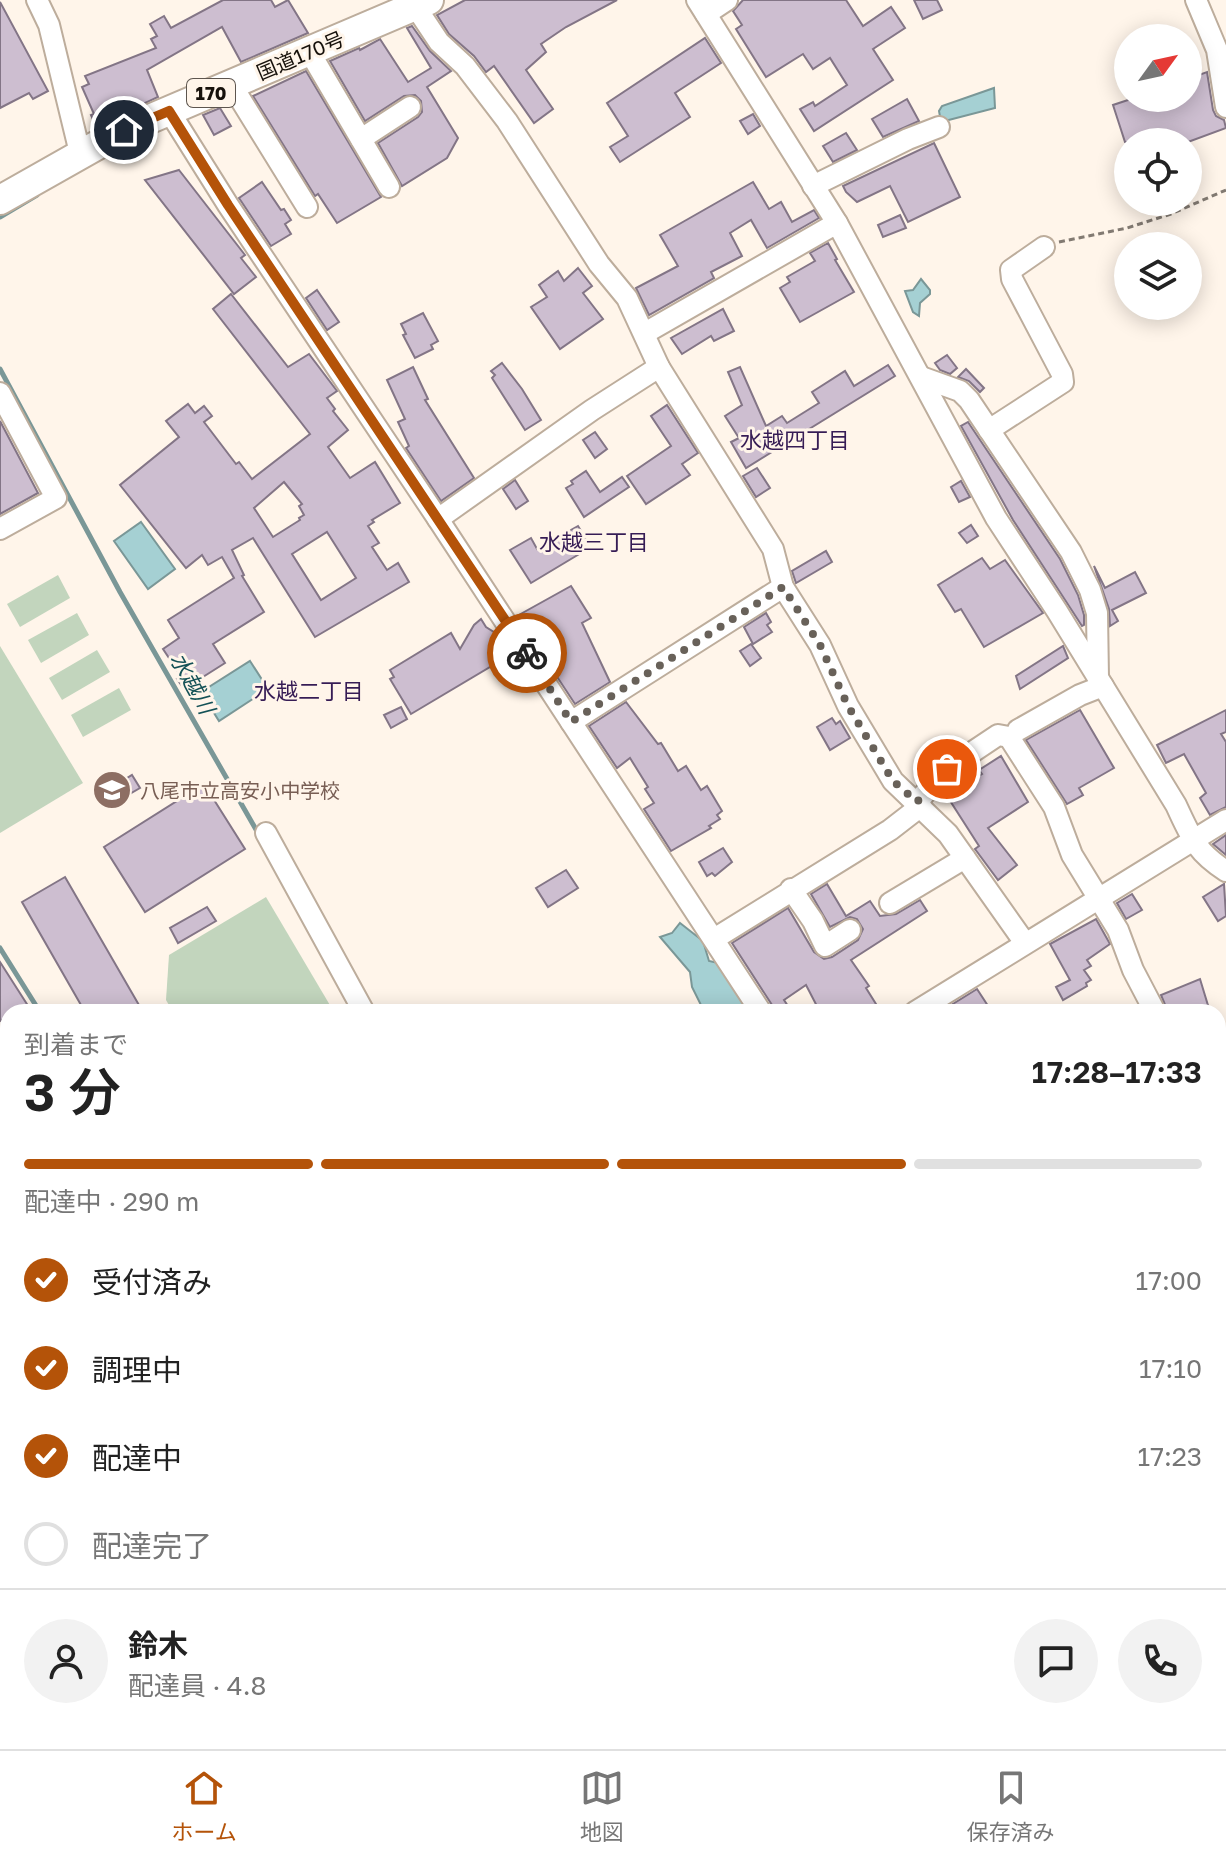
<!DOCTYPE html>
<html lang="ja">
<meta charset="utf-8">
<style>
:root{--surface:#fff;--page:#f2f2f2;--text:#222;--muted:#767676;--line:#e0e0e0;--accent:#b45309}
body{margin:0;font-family:"Golos Text","Noto Sans JP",sans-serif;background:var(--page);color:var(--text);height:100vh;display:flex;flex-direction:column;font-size:30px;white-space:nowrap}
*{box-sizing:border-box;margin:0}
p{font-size:26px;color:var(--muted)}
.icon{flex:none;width:44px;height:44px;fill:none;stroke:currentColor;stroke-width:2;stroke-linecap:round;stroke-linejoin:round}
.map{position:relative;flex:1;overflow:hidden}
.drawer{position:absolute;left:0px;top:1004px;width:1226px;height:746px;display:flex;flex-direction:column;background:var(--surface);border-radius:24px 24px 0 0;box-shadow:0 4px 20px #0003}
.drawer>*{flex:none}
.needle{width:52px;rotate:57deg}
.tools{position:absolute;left:1114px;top:24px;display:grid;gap:16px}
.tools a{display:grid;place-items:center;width:88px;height:88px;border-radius:50%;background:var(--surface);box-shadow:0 4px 20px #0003;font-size:40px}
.pin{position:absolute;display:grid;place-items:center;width:68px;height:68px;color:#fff;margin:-34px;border:4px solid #fff;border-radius:50%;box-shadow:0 2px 8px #0007}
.courier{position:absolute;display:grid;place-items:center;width:80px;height:80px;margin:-40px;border:6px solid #b45309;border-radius:50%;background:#fff;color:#222;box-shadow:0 2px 10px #0007}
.headline em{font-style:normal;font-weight:600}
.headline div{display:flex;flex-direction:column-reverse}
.headline{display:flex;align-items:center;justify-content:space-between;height:136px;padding:0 24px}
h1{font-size:52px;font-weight:600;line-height:60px}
.bar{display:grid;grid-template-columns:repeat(4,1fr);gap:12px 8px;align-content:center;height:96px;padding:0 24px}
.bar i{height:10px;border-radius:6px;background:var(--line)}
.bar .active{background:var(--accent)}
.bar p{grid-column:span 4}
.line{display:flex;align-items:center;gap:20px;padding:0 24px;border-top:2px solid var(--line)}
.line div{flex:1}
.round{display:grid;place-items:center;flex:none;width:84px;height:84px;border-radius:42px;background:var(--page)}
ol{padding:0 24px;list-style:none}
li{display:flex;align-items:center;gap:24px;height:88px}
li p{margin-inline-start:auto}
li .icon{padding:8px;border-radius:50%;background:var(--accent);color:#fff;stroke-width:4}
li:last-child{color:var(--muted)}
li i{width:44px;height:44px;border:4px solid var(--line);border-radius:50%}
.tab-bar{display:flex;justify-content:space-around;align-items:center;height:112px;border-top:2px solid var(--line);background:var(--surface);font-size:22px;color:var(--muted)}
.tab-bar a{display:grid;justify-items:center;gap:4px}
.tab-bar .active{color:var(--accent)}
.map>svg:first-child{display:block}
.green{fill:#c2d5bd}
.water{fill:#a5d0d3;stroke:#7a9797;stroke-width:2}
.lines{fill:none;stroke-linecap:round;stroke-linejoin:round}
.stream{stroke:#7a9797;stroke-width:5}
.building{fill:#cdbed0;stroke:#837586;stroke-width:2;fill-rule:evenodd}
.minor-casing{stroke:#bdad9c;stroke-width:24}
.highway-casing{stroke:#bdad9c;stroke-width:32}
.path{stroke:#827a72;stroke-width:3;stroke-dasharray:6 4;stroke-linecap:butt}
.minor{stroke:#fff;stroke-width:20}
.highway{stroke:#fff;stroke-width:28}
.done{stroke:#686159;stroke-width:8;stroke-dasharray:0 14.4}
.route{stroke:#b45309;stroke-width:10}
.labels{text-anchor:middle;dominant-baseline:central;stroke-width:6;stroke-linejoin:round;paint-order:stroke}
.shield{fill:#fff5ea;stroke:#5d554e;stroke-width:2}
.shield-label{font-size:18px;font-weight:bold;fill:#17110b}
.street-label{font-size:20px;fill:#17110b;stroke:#fff5ea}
.education-label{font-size:20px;fill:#785e54;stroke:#fff5ea;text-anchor:start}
.neighbourhood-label{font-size:22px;fill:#361c55;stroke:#fff5ea}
.water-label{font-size:22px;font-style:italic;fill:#145156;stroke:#fff5ea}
</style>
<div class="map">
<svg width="1226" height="1749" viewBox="0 0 1226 1749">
<rect width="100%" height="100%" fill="#fff5ea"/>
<g class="green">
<polygon points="58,575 70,598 20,627 7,604"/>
<polygon points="77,613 89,635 41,663 28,640"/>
<polygon points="0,646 83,783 0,833"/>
<polygon points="97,650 110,672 62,700 49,678"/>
<polygon points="119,688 131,710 83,737 71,715"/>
<polygon points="266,897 334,1012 173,1012 166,1000 169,955"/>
</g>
<g class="water">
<polygon points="994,88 995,108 941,122 939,111 942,106"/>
<polygon points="921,279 930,290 930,294 920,303 919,316 913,312 905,291 913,290"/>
<polygon points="141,522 175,569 148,589 114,541"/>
<polygon points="250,661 268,689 219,721 201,692"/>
<polygon points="680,923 703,941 709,961 718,963 752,1012 699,1012 701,1005 692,987 690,972 660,937 672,933"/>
<polygon points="1226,1450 1226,1514 1218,1499 1218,1457"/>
</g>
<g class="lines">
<g class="stream">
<polyline points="0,217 37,195"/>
<polyline points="0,369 120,592 258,833"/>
<polyline points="0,948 40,1012"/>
<polyline points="0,1305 8,1318"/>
<polyline points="793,1742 794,1749"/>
</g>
</g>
<g class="building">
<polygon points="223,0 271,0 275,7 288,0 308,33 241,62 222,27 147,70 158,97 96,126 91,115 94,114 82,87 89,84 85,76 156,48 151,39 157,36 150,24 164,16 171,28"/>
<polygon points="465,0 617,0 566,27 541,44 546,52 526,70 553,109 534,123 494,66 486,72 474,56 449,34 437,15"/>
<polygon points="743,0 846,0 863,26 891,7 905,28 873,49 893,80 814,131 800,109 813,102 815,106 847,85 830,58 813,69 803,54 766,77 736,29 742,25 733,11"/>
<polygon points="914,0 937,0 942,10 923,19"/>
<polygon points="0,2 48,91 33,99 29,93 0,108"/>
<polygon points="412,26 430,51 451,71 427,87 458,138 447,158 402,186 378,143 418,117 422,112 421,101 415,95 404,96 365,121 330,61 359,48 360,50 380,39 408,82 431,68 407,28"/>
<polygon points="705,38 721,63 675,93 690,117 620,162 610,147 628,136 607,103"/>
<polygon points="306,71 381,197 337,223 318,194 315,196 253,96"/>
<polygon points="1207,72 1213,110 1216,116 1224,120 1226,128 1188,142 1125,142 1113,105 1134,98 1188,98 1188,79"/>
<polygon points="907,99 919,121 883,137 872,119"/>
<polygon points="220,108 231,126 214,135 203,115"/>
<polygon points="753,114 760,126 748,134 740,121"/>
<polygon points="846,133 857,150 833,162 823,146"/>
<polygon points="934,143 960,197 908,222 890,186 857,202 846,192 843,186"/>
<polygon points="179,170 245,255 241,258 256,277 234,294 145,180"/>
<polygon points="262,182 281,210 284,209 291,220 285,224 291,234 271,246 239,198"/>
<polygon points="753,182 769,209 781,202 792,222 814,210 819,218 767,248 751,220 730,233 742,256 711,272 714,278 649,315 636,288 678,266 660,235"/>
<polygon points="900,215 906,228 883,237 878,225"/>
<polygon points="828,243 837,259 835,260 854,292 800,322 780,288 790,282 787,277 815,261 810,253"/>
<polygon points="578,268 592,286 583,293 603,319 560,349 531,307 547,297 539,285 558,271 564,281"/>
<polygon points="317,290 339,322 327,330 306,298"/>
<path d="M231 294 288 367 309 354 337 391 327 398 335 409 333 411 348 430 328 447 350 478 375 462 400 503 372 520 374 522 368 526 379 543 372 547 387 570 398 563 409 582 315 637 253 538 232 550 244 575 242 576 264 612 213 644 225 663 184 689 177 679 181 676 163 649 179 638 168 620 234 578 222 557 208 565 202 555 186 568 120 485 179 437 166 421 188 404 195 413 204 406 212 416 204 422 236 464 239 462 252 479 310 434 213 309ZM284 482 302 504 299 506 304 515 299 518 300 520 273 537 254 508ZM327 532 356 578 321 600 292 554Z"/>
<polygon points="723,309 734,331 714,341 711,336 682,354 671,338"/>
<polygon points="423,313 438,341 431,345 433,349 415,358 403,335 406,334 401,324"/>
<polygon points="947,355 957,368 950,374 940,370 935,363"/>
<polygon points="502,363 522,389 541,420 525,430 492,378 495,375 491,371"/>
<polygon points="888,365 895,376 746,468 731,442 739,438 725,416 742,405 728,372 740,367 766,426 782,416 787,423 819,403 812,392 845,371 854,386"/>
<polygon points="413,367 428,399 425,400 474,478 441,501 406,448 409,446 398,422 405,419 387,380"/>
<polygon points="966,369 984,388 980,392 969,381 958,377"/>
<polygon points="667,405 698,453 682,464 690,475 646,504 627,476 671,446 651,416"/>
<polygon points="0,421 38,493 0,514"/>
<polygon points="968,422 1060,559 1078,595 1084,615 1084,625 1082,626 1013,520 961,426"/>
<polygon points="595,432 607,449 595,458 583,440"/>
<polygon points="757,468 770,488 756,497 743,476"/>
<polygon points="586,471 600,492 622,477 629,487 584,517 566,488 573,484 571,481"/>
<polygon points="515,480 528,501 516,509 503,489"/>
<polygon points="961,481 970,497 959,502 951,487"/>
<polygon points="971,525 978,536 967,543 959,533"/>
<polygon points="578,526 591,547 531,583 510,550 531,538 537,549"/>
<polygon points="826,551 832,562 796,583 792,571"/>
<polygon points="982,558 990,569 1005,560 1043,613 984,647 961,609 955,612 938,585"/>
<polygon points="1094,566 1105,588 1135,572 1146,593 1112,610 1118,621 1110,626 1109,609"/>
<polygon points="571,586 591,618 582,623 610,682 575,704 548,663 561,654 549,633 534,642 517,616"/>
<polygon points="766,613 771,622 767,625 772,632 753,644 744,627"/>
<polygon points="481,619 486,627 497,634 510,655 411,714 390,679 394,677 390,670 451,633 460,649 474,625"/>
<polygon points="751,644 761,658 750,666 740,651"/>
<polygon points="1063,646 1068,658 1020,689 1016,676"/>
<polygon points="626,702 658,744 661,743 678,771 686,766 701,790 707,786 722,811 717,815 720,819 709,826 711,828 671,851 644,809 654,803 645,789 648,787 630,758 617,768 589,726"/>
<polygon points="401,707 407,719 391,728 384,715"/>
<polygon points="1080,710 1114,768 1079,788 1083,795 1067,804 1026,740"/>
<polygon points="1226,710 1226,732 1221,734 1226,742 1226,807 1210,815 1200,798 1206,793 1184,754 1166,763 1157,745"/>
<polygon points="832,718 836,724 840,721 850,738 830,750 817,727"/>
<polygon points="1001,756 1028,802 988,828 1017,865 998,880 975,849 979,846 947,796 982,774 979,770"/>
<polygon points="132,775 140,788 126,796 119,783"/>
<polygon points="204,784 245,849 145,912 104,847"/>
<polygon points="1226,835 1226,855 1213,844"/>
<polygon points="723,848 732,862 715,876 712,873 707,876 699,862"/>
<polygon points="566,870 578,888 548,907 536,888"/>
<polygon points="65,877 143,1012 85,1012 22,902"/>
<polygon points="827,884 846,916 870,901 880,916 896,914 920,900 927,911 851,960 869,986 866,988 881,1012 820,1012 806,985 784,1000 792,1012 774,1012 772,1005 732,943 788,908 814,952 824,959 832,957 858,940 863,929 857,919 850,917 830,927 811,894"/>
<polygon points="1224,884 1226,916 1218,921 1203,897"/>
<polygon points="1132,894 1142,910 1126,919 1117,903"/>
<polygon points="207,907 216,921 178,943 170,928"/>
<polygon points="1096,919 1110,944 1087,960 1091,966 1084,970 1091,980 1086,983 1087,986 1063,1000 1056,987 1070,980 1050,944"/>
<polygon points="0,962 32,1012 8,1012 8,1016 0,1021"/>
<polygon points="1200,979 1210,1012 1168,1012 1161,995"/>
<polygon points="977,989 992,1012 940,1012"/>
</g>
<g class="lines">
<g class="minor-casing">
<g id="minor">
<polyline points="37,0 49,25 80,153"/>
<polyline points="411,0 439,42 465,66 507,121 599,264 627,298 659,367 773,549 783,587 820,645 848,706 893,781 948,834 1025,943"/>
<path d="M697 0 837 223 996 518 1057 611 1176 805C1191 837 1196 852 1226 871"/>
<polyline points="1196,0 1217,50 1226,107"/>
<polyline points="706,14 727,0"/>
<polyline points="309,51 389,187"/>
<polyline points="231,84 307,207"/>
<polyline points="169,111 228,205 438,519 761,1012"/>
<polyline points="361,139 410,107"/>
<polyline points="813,186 908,139 939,127"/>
<polyline points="645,333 837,223"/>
<polyline points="921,377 960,391 969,400 1071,552 1090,590 1097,613 1098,678"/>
<polyline points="0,393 56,498 0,529"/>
<polyline points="989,430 1063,382 1062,374 1012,279 1011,270 1044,247"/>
<polyline points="438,519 592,410 659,367"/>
<polyline points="571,722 783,587"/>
<polyline points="1018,730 1080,695 1103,686"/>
<polyline points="917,802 947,769 998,735 1009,737 1054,807 1072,855 1118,930 1133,970 1155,1012"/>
<polyline points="266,833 364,1012"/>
<polyline points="791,889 813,921 825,946 850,930"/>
<polyline points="890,903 965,858"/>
<polyline points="714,939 890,830 921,806"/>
<polyline points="915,1012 1226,820"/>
<polyline points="0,1050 8,1064"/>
<polyline points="1218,1183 1226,1200"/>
<polyline points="1218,1255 1226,1250"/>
<polyline points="1218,1303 1226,1327"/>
<polyline points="1218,1393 1226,1385"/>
<polyline points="0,1514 8,1509"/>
<polyline points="1218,1539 1226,1540"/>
<polyline points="1218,1571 1226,1586"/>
<polyline points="1218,1631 1218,1637"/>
<polyline points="327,1742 328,1749"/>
<polyline points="506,1742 508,1749"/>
<polyline points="637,1742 638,1749"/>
<polyline points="680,1742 682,1749"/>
<polyline points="1039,1742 1043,1749"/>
<polyline points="892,1749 904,1742"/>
<polyline points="1164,1749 1164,1742"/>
</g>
</g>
<g class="highway-casing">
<polyline id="highway" points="0,200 124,130 429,0"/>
</g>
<polyline class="path" points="1059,242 1127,228 1171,214 1226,190"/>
<use href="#minor" class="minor"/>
<use href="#highway" class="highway"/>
</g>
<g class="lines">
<polyline class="done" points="527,653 571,722 783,587 820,645 848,706 893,781 917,802 947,769"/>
<polyline class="route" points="124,130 169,111 228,205 527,653"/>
</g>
<defs>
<g id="school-disc" transform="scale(2)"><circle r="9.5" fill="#8d6e63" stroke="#fff5ea"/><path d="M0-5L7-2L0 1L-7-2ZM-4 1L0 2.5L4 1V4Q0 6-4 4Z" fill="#fff"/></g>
</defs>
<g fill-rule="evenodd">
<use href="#school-disc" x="112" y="790"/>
</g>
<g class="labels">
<rect class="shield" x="187" y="79" width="48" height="28" rx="6"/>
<g class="shield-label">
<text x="211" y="93">170</text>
</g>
<g class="street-label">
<text transform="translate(300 55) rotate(-23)">国道170号</text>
</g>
<g class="education-label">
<text x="140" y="790">八尾市立高安小中学校</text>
</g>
<g class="neighbourhood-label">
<text x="795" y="439">水越四丁目</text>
<text x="594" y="541">水越三丁目</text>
<text x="309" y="690">水越二丁目</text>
</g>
<g class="water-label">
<text transform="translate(193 683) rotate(61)">水越川</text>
</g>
</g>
</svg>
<div class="tools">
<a><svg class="needle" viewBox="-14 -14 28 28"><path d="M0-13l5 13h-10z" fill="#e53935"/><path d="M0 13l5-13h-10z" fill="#767676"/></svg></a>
<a><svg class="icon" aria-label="locate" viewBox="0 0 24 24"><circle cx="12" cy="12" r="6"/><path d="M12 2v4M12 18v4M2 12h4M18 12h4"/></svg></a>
<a><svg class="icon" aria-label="layers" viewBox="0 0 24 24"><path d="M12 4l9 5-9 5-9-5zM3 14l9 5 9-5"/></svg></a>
</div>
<div class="pin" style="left:947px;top:769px;background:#ea580c"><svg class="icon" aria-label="bag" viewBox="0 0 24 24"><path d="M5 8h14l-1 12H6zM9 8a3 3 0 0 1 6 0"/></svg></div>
<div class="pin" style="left:124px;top:130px;background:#1f2937"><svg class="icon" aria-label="home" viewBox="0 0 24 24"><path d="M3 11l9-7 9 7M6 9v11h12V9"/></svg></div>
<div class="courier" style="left:527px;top:653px"><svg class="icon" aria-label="bike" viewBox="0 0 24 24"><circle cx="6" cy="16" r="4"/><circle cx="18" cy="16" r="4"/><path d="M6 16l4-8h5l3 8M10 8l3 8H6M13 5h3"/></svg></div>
<section class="drawer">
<div class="headline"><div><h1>3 分</h1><p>到着まで</p></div><em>17:28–17:33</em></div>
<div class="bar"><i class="active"></i><i class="active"></i><i class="active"></i><i></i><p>配達中 · 290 m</p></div>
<ol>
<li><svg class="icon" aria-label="check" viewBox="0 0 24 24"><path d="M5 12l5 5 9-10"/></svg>受付済み<p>17:00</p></li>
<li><svg class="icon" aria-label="check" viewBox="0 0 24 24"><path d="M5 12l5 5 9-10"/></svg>調理中<p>17:10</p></li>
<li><svg class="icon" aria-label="check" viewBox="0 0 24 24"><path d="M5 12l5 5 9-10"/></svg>配達中<p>17:23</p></li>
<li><i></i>配達完了</li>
</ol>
<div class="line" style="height:144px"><a class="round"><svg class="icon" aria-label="person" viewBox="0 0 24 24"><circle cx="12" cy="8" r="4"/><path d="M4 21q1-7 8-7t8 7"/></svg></a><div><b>鈴木</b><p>配達員 · 4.8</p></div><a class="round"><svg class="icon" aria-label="chat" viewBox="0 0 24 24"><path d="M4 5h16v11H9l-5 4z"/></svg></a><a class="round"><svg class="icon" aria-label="phone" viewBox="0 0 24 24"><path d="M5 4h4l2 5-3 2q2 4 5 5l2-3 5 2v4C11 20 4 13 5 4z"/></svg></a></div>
</section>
</div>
<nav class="tab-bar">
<a class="active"><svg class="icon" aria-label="home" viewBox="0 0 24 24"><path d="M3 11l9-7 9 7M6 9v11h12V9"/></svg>ホーム</a>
<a><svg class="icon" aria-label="map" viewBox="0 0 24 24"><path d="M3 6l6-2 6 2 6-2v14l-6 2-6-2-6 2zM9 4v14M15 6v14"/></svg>地図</a>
<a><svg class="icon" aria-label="saved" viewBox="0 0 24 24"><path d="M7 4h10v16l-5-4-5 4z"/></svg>保存済み</a>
</nav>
